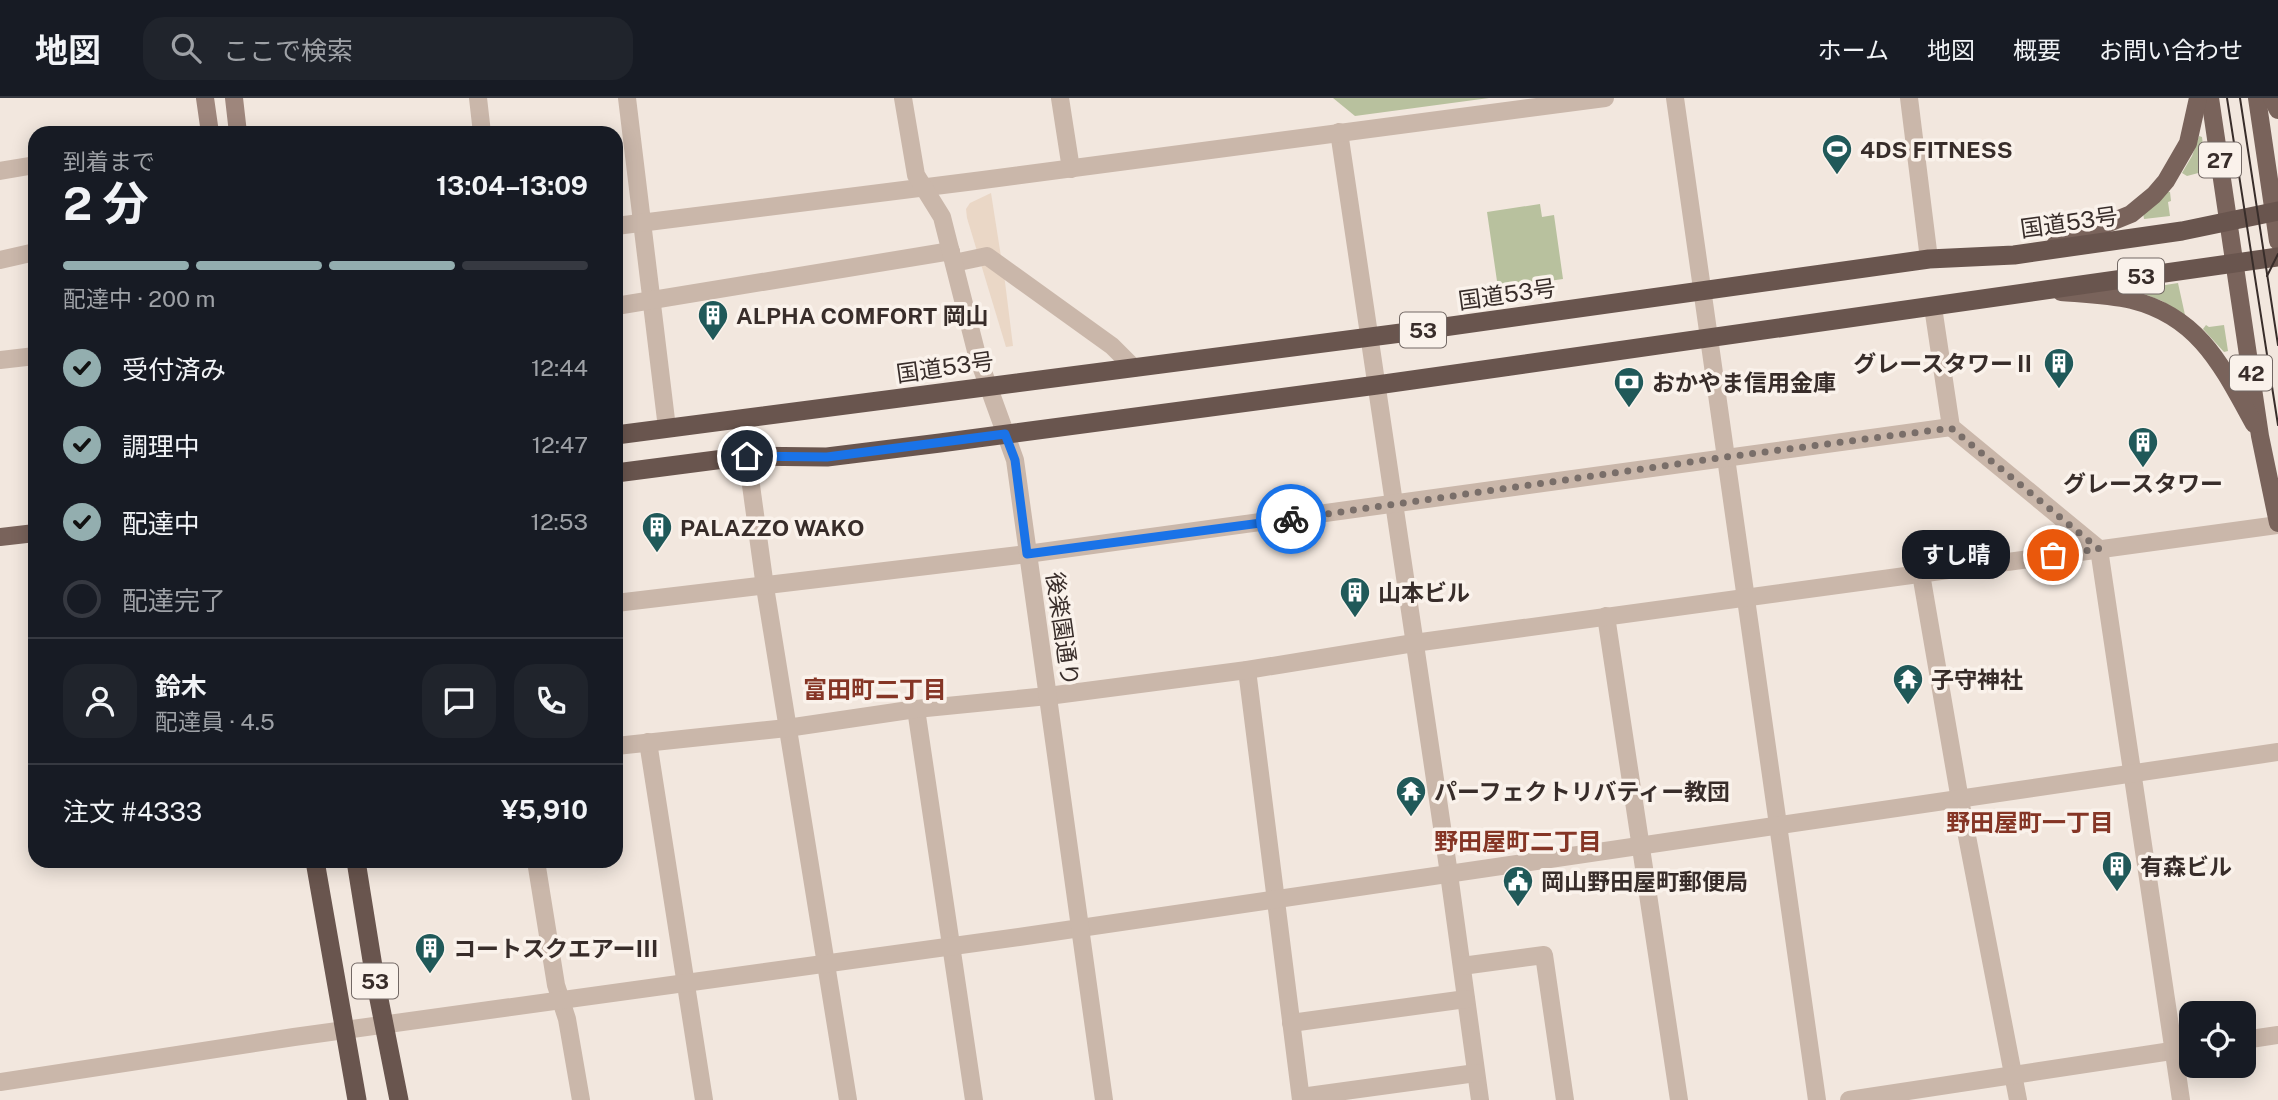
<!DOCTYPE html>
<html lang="ja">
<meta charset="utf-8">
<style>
:root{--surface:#171b24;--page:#20242c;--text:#f1f3f6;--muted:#9ea1a6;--line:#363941;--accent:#93aeaf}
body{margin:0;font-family:"Public Sans","Noto Sans JP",sans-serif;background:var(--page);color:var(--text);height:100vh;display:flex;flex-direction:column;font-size:26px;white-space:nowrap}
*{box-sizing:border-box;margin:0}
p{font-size:23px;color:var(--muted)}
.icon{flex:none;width:38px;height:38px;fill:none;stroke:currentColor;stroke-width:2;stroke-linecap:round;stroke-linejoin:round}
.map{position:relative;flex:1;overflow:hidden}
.panel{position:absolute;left:28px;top:28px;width:595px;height:742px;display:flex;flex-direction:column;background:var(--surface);border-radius:21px;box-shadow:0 4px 18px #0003}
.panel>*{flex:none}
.buttons{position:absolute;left:2179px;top:903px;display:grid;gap:14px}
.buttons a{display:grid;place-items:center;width:77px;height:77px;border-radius:14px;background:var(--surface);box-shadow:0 4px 18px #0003;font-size:35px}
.pin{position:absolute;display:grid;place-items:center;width:60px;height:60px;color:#fff;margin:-30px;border:4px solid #fff;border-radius:50%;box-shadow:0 2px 7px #0007}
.courier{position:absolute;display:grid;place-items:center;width:70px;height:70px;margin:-35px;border:5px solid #1a73e8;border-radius:50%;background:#fff;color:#222;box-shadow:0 2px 9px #0007}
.bubble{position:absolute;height:49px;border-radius:21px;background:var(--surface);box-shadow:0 4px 18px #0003;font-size:23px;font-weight:700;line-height:49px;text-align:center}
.headline em{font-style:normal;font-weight:700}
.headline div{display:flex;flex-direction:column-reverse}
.headline{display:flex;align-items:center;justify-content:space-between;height:119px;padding:0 35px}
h1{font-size:46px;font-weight:700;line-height:52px}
.bar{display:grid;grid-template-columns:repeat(4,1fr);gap:10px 7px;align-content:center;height:84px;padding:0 35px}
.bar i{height:9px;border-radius:5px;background:var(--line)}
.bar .current{background:var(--accent)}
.bar p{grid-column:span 4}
.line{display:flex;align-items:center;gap:18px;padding:0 35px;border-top:2px solid var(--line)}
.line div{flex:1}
.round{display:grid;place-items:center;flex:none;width:74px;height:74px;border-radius:21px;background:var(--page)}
ol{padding:0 35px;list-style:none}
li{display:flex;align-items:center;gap:21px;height:77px}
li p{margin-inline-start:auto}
li .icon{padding:7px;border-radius:50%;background:var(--accent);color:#111;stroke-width:4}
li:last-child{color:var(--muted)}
li i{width:38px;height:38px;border:4px solid var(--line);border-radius:50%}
header{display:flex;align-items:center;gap:42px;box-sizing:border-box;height:98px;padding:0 35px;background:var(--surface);border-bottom:2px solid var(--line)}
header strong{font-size:33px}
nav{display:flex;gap:38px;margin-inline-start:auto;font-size:24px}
.search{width:490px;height:63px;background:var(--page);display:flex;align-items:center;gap:18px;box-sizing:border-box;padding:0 24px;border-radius:21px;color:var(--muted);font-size:26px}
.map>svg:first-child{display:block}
.green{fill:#b8c19e}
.plaza{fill:#ead7c6}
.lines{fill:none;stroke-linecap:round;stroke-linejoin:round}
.minor{stroke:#cab7aa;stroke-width:18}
.tertiary{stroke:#cab7aa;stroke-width:18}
.secondary{stroke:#9e867c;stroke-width:18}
.primary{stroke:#79635b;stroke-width:18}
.trunk{stroke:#69554e;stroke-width:19}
.tram{stroke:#382d2a;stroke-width:2}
.done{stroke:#796e69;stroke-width:7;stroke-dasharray:0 12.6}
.route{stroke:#1a73e8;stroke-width:9}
.labels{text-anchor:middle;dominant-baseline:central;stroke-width:7;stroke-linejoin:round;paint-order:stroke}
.shield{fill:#faf2eb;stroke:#726864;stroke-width:2}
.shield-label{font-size:21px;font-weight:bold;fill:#382d2a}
.poi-label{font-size:23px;font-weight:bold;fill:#382d2a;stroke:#faf2eb;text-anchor:start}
.street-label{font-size:23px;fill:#382d2a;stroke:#faf2eb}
.neighbourhood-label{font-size:24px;font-weight:bold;fill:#853525;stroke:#faf2eb}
</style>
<header>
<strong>地図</strong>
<div class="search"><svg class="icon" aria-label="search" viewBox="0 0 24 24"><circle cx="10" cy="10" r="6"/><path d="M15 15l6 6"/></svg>ここで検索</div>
<nav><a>ホーム</a><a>地図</a><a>概要</a><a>お問い合わせ</a></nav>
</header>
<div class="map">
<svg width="2278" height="1002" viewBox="0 0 2278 1002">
<rect width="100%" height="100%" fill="#f2e7de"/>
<g class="green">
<polygon points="1333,0 1489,0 1355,18"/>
<polygon points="2199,38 2202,39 2206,73 2187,78 2182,75 2192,58"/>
<polygon points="2167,94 2170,94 2171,103 2168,104 2170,118 2144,121 2143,115"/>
<polygon points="1540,106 1542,119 1554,117 1563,181 1498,190 1487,114"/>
<polygon points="2178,185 2185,217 2162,203 2134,192"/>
<polygon points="2206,227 2209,229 2224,227 2228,253 2224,254 2203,231"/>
</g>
<polygon class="plaza" points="991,95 1005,184 1013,248 1006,249 967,120 966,111 970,105"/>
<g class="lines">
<g class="minor">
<polyline points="478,0 482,35"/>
<polyline points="627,0 667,330"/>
<polyline points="1060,0 1071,71"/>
<polyline points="1675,0 1817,1002"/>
<polyline points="1909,0 1929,161"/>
<polyline points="1339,34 1449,776 1480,1002"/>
<polyline points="0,73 35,67"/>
<polyline points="616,128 983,82 1605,0"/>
<polyline points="0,162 35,154"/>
<polyline points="954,165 987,158 1112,248 1134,270"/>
<polyline points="616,208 951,153"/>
<polyline points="1933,209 1951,329 2099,451 2181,1002"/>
<polyline points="0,262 35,258"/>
<polyline points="747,358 765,489 848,1002"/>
<polyline points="1921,476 1960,702 2018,1002"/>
<polyline points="616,505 1027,456 1951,329"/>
<polyline points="1606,518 1679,1002"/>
<polyline points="1247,572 1301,1002"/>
<polyline points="916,611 974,1002"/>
<polyline points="648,644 704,1002"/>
<polyline points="616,648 787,630 916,611 1048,598 1247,572 1414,545 2278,427"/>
<polyline points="536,763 556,887 567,921 581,1002"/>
<polyline points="1462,868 1544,857 1565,1002"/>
<polyline points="1291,925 1466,901"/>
<polyline points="2244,942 2278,937"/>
<polyline points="0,984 294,939 1019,839 2278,654"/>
<polyline points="1301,999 1476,975"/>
<polyline points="1849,1002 2191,950"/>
</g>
<polyline class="tertiary" points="903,0 916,77 942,119 977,257 1015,362 1104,1002"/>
<g class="secondary">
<polyline points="205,0 210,35"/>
<polyline points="234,0 238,35"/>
</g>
<g class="primary">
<polyline points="2210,0 2260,338 2278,425"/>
<polyline points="2257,0 2278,143"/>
<polyline points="2272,0 2278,12"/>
<polyline points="2055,147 2131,116 2154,97 2166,83 2188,45 2198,0"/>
<path d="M2061 194C2085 196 2109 197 2132 202 2200 219 2223 270 2254 326"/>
<polyline points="0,439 35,435"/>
</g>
<g class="trunk">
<polyline points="616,337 1401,235 1929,161 2014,157 2182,133 2278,113"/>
<polyline points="616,375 747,358 827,359 940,345 1377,287 2278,159"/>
<polyline points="315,763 357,1002"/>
<polyline points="356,763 375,881 399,1002"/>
</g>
<g class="tram">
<polyline points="2227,0 2278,327"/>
<polyline points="2240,0 2278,247"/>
<polyline points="2267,178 2278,156"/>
</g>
</g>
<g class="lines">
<polyline class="done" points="1291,421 1726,359 1951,330 2099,451 2053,457"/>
<polyline class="route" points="747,358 827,359 1005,336 1015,362 1027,456 1291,421"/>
</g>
<defs>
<g id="stadium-pin" transform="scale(1.575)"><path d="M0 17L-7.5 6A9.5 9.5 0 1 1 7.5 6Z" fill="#205959" stroke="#faf2eb"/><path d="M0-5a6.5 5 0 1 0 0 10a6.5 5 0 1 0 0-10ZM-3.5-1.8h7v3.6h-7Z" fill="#fff"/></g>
<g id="building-pin" transform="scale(1.575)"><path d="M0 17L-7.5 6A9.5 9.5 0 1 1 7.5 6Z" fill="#205959" stroke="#faf2eb"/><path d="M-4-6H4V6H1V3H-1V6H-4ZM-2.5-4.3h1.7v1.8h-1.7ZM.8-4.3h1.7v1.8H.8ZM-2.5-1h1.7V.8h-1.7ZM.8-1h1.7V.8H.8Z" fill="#fff"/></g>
<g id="bank-pin" transform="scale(1.575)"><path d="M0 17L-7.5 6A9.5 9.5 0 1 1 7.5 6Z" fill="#205959" stroke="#faf2eb"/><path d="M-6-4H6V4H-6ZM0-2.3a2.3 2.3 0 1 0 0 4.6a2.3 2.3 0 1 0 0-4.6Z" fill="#fff"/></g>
<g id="temple-pin" transform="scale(1.575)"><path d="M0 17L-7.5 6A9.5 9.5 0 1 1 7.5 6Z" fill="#205959" stroke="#faf2eb"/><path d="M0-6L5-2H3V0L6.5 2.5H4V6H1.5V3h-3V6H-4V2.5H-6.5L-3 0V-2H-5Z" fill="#fff"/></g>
<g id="civic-pin" transform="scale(1.575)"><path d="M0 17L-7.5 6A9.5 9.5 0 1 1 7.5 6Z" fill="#205959" stroke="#faf2eb"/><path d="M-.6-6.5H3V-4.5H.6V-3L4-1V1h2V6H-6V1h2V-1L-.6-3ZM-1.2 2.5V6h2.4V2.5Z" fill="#fff"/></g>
</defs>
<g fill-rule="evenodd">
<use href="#stadium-pin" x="1837" y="51"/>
<use href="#building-pin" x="713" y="217"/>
<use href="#building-pin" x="2059" y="265"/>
<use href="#bank-pin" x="1629" y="284"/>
<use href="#building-pin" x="2143" y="344"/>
<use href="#building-pin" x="657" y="429"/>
<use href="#building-pin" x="1355" y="494"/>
<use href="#temple-pin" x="1908" y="581"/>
<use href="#temple-pin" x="1411" y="693"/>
<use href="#building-pin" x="2117" y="768"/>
<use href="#civic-pin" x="1518" y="783"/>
<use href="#building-pin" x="430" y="850"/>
</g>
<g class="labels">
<g class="shield">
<rect x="2199" y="44.5" width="42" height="35" rx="5"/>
<rect x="2118" y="160.5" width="46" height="35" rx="5"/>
<rect x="1400" y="214.5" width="46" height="35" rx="5"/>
<rect x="2230" y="257.5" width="42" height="35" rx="5"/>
<rect x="352" y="865.5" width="46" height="35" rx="5"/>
</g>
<g class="shield-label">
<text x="2220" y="62">27</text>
<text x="2141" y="178">53</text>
<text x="1423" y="232">53</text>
<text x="2251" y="275">42</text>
<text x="375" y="883">53</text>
</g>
<g class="poi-label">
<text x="1860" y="51">4DS FITNESS</text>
<text x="736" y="217">ALPHA COMFORT 岡山</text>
<text x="2036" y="265" text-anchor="end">グレースタワーⅡ</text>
<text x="1652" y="284">おかやま信用金庫</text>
<text x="2143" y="385" text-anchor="middle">グレースタワー</text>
<text x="680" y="429">PALAZZO WAKO</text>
<text x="1378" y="494">山本ビル</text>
<text x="1931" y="581">子守神社</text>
<text x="1434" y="693">パーフェクトリバティー教団</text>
<text x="2140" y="768">有森ビル</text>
<text x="1541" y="783">岡山野田屋町郵便局</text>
<text x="453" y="850">コートスクエアーⅢ</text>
</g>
<g class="street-label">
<text transform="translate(2069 124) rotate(-8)">国道53号</text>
<text transform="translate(1507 196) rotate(-8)">国道53号</text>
<text transform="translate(945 269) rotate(-8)">国道53号</text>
<text transform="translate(1063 531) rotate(82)">後楽園通り</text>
</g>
<g class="neighbourhood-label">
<text x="875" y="591">富田町二丁目</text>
<text x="2030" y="724">野田屋町一丁目</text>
<text x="1518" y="743">野田屋町二丁目</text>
</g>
</g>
</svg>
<div class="buttons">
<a><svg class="icon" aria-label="locate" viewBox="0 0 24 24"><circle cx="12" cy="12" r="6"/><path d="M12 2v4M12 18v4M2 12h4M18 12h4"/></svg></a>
</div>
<div class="pin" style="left:2053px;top:457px;background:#ea580c"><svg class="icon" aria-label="bag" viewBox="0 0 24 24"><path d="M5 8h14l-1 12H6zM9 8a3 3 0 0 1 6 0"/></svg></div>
<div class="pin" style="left:747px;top:358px;background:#1f2937"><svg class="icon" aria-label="home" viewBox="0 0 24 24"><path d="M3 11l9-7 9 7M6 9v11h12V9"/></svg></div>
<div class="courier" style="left:1291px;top:421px"><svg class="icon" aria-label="bike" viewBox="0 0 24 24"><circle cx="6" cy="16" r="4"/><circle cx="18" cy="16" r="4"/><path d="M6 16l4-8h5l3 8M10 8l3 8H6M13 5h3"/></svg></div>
<div class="bubble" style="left:1902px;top:432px;width:108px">すし晴</div>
<section class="panel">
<div class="headline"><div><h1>2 分</h1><p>到着まで</p></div><em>13:04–13:09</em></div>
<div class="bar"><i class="current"></i><i class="current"></i><i class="current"></i><i></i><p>配達中 · 200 m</p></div>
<ol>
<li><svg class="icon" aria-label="check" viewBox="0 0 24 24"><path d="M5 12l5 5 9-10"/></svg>受付済み<p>12:44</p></li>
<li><svg class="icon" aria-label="check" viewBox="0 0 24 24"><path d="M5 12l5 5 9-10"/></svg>調理中<p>12:47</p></li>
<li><svg class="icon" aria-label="check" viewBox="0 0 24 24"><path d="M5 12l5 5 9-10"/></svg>配達中<p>12:53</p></li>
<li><i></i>配達完了</li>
</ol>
<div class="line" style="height:126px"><a class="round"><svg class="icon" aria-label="person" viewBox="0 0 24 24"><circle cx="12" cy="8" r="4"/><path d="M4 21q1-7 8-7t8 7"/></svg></a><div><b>鈴木</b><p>配達員 · 4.5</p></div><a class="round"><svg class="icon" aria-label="chat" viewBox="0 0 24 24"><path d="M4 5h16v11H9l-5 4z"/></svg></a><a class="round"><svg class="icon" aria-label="phone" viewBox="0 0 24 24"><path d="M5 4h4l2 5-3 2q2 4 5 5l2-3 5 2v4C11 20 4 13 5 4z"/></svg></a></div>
<div class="line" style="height:91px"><div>注文 #4333</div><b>¥5,910</b></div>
</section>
</div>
